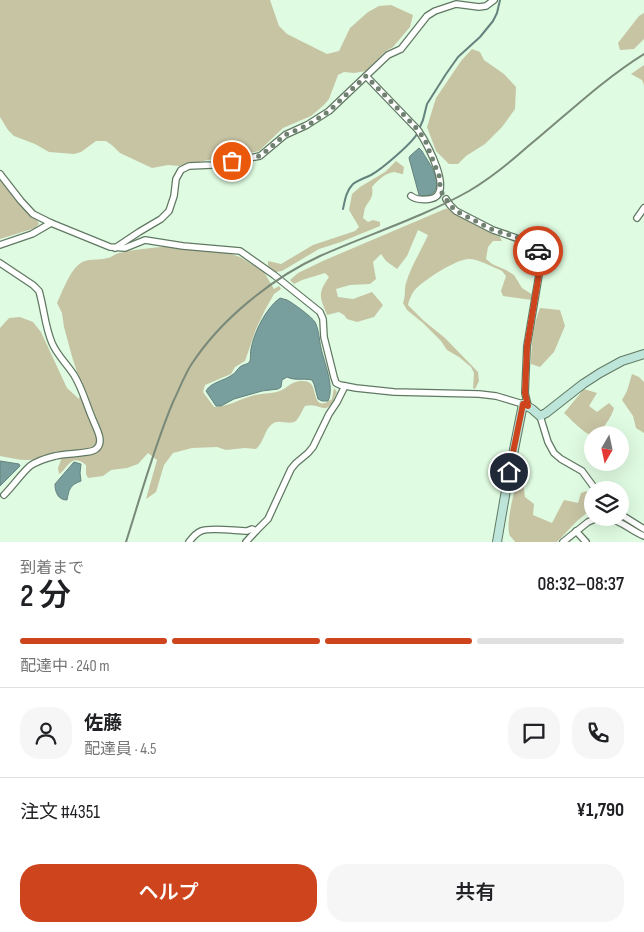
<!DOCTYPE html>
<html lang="ja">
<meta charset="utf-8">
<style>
:root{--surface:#fff;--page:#f6f6f6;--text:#202124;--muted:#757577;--line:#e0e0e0;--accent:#cd441d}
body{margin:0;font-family:"Sofia Sans Condensed","Noto Sans JP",sans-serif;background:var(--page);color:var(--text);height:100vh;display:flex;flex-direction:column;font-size:19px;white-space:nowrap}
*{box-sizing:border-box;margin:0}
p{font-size:16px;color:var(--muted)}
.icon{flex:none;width:28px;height:28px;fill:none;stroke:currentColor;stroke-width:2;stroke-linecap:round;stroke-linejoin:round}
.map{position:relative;height:542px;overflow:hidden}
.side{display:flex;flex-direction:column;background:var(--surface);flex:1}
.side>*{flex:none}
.needle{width:32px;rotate:189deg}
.fabs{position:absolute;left:584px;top:426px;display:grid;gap:10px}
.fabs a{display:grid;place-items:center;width:45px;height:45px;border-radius:50%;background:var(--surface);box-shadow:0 5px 20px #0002;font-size:25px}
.pin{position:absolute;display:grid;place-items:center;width:42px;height:42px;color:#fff;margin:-21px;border:2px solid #fff;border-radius:50%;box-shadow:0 1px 5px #0007}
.courier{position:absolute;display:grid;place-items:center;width:50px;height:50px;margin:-25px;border:4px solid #cd441d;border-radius:50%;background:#fff;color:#222;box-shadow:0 1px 6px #0007}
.summary em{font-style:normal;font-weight:600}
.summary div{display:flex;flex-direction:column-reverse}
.summary{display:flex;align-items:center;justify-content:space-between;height:85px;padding:0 20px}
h1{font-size:32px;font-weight:600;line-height:38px}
.bar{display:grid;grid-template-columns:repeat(4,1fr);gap:8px 5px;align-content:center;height:60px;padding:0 20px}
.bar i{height:6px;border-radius:4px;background:var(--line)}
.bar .active{background:var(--accent)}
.bar p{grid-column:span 4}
.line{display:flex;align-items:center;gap:12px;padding:0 20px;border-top:1px solid var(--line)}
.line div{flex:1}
.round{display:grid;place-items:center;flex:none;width:52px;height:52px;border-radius:20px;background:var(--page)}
.cta{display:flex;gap:10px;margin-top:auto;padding:10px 20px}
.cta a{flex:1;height:58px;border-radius:20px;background:var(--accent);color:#fff;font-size:20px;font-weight:600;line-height:58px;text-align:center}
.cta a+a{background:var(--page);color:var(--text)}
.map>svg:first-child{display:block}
.forest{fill:#c7c4a4}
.water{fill:#789f9d;stroke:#64827e}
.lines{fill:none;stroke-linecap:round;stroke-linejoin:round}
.stream{stroke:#64827e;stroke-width:2}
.street-casing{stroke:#617963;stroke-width:8}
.secondary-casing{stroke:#617963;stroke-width:10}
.street{stroke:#fff;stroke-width:5.5}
.secondary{stroke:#bee5da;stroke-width:8}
.rail{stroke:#798a7a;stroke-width:2}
.done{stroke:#708171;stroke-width:5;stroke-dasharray:0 9}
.route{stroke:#cd441d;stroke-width:6}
</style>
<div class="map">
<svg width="644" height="542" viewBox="0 0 644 542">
<rect width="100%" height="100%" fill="#dffbe1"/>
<g class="forest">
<polygon points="0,0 270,0 279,26 287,34 327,54 339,51 350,28 368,12 379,6 391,5 413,15 410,27 393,47 386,51 366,71 354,73 344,72 338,75 329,99 324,105 311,116 283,128 259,151 246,154 213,159 179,166 168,165 152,168 120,153 113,146 106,141 96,141 81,152 74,154 49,152 35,144 14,136 8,130 0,117"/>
<polygon points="644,13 644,39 634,49 620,50 618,43 639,16"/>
<polygon points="472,49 480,52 484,60 504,74 516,87 515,109 502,127 485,144 466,156 458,164 449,164 436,151 427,127 436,98 461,61"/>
<polygon points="644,65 644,85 642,80 631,74"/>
<path d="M396 161 404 167 403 174C401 174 395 172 394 172 385 173 377 181 372 187 374 198 369 200 365 208 364 210 364 215 363 218L368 222 373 220 380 222V226L341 242 319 249 282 271 276 272 268 266V261L281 264 313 245 355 231 359 227 349 210 352 194 360 187 385 172Z"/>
<polygon points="0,180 20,204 36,218 39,224 35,228 0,239"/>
<path d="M450 208 477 226 500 237 502 241H493L488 247 486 259 492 264 506 270 514 275 522 288 533 295 532 300 503 296 501 291 506 276 502 271C493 267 478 259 469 259 456 259 422 281 414 291 411 295 409 300 408 305L424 321 445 338 478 372 479 381 475 389 473 388 474 373 471 367 459 357 447 350 441 341 423 323 407 310 403 303C406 295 404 290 406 283 411 266 421 251 428 235L418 230 407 256 397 269 386 261 381 254 373 262 376 279 370 284 350 285 336 289 338 297 353 299 372 292 383 305 374 317 357 322 347 319 344 315 339 312 327 315C320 297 317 294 329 277L325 273 302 280 294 284 290 280 298 273 325 260 445 209Z"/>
<path d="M177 246 199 250 215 251 228 253 240 257 264 272 274 289 279 286 281 289 274 294 265 310 256 329 245 361 235 367 231 374 205 385 203 392 214 407C229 407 241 398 255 395 264 393 274 394 282 390 287 388 290 383 296 382 300 381 307 380 311 384 317 390 313 413 332 399L334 388 337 392C325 421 323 401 305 406 302 410 299 420 294 422 287 425 277 418 271 425 264 431 264 442 256 449L245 448 226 450 217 447 192 448 173 453 164 465 156 492 146 499 157 460 148 453 138 464 127 468 111 470 103 476 88 478 86 474V465C70 452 68 469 59 474L58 468 61 460 59 451C51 452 44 457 36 459 24 462 12 458 0 456V328L9 318 20 317 33 322 41 332 67 388 79 399 82 386 73 360 64 327 62 313 57 303C62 292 69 273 78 265 87 257 97 261 108 258 112 257 115 254 119 253 137 249 158 247 177 246Z"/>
<path d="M540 308 560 310 565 326 554 352 540 367 531 364C531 346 533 325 540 308Z"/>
<polygon points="632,374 639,377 644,382 644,433 636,428 633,416 622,400 627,391"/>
<path d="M584 389 597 393 589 406 597 412 609 403 614 408C612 415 607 423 602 429 600 431 599 434 596 435 588 439 570 418 564 413Z"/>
<path d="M517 481 523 483 525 497 534 504 533 515 552 523 564 500 578 503 581 493 587 491 592 498 588 512 577 521 557 542H515C515 541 511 537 510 536 505 525 514 493 517 481Z"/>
</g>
<g class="water">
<path d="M419 148 422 151C428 162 443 180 434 192 429 197 425 196 419 195L409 158 410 156Z"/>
<path d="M280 298C282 299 285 299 287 300 293 303 312 317 315 322 319 330 319 339 321 348 324 362 335 387 328 401H322L318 399 314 384 312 380C303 378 295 381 287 377L282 380 281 387 278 389 262 391 234 399 221 406H216L206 391C211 382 224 381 232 375 236 373 237 369 240 367 243 364 248 365 250 361 251 357 250 352 251 349 254 332 266 308 280 298Z"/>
<polygon points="0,461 19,464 20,466 0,486"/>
<path d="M74 462 81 464 80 473 81 481C70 485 69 489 67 500 58 500 55 492 55 484Z"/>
</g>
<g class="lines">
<g class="stream">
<polyline points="419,129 423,120 427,104 446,74 458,57 480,37 493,21 497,13 500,0"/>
<path d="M343 209C345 200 346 191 353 184 358 180 365 178 371 175 382 169 411 144 417 134"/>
</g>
<g class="street-casing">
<g id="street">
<path d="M366 76 418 130C426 142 456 195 430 199 423 200 416 200 411 196"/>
<polyline points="0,174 21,201 33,214 51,223 110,247 125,248 145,240 183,246 240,251 274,275 320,312 323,319 324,337 334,377 336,383 340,385 356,388 394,392 479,394 496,396 523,404"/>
<polyline points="446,199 450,205 456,211 493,230 525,241 540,253 541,263 527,346 525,393 528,406"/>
<polyline points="637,218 644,208"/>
<polyline points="0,245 32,234 51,223"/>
<polyline points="115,248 139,232 161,219 169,211 174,196 176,179 181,170 189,166 212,165 260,156 285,135 307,125 329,111 388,55 401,49 427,16 435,11 456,4 479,7 486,6 494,0"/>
<path d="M0 263 33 285 39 291C44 308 45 327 52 343 57 355 67 364 74 375 83 390 86 404 93 420 96 428 105 442 96 449 91 454 65 453 55 456 47 458 37 461 30 466 21 474 13 486 4 495"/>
<polyline points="540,416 548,442 554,453 561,459 582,471 596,490"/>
<polyline points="620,514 644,529"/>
<path d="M607 518C621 520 631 531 644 536"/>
<polyline points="576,531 586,542"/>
<path d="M189 542C192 538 196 533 201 531 211 527 236 531 247 531L252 529 256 531"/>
<polyline points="246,542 256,531 268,519 291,469 296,463 308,453 313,447 329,414 337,402 345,386"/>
<polyline points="563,542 588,522 597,518"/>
</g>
</g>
<g class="secondary-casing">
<polyline id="secondary" points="497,542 506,490 523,404 532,409 540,416 546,413 583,384 600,373 622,361 644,354"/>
</g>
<use href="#street" class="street"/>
<use href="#secondary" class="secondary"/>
<path class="rail" d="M126 542C141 495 154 447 173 402 179 390 184 376 191 365 220 320 272 278 320 256 369 234 421 218 469 191 489 179 508 164 526 148 564 117 602 80 644 54"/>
</g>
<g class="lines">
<polyline class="done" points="232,161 260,156 264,153 285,135 308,125 329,111 366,76 406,117 418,130 425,140 440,178 440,190 450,205 456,211 493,230 519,238 538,251"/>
<polyline class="route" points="509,472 523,404 528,406 525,393 527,346 541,262 540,253 538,251"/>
</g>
</svg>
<div class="fabs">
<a><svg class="needle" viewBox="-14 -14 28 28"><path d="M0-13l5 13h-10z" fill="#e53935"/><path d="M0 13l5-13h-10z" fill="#757577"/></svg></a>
<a><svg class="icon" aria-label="layers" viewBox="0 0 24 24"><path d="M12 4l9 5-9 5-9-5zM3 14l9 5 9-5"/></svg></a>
</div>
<div class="pin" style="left:232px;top:161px;background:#ea580c"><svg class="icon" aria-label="bag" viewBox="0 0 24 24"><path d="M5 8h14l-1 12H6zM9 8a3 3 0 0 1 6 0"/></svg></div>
<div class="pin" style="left:509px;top:472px;background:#1f2937"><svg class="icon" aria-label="home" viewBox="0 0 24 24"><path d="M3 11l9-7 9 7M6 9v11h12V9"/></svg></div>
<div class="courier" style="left:538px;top:251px"><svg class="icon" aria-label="car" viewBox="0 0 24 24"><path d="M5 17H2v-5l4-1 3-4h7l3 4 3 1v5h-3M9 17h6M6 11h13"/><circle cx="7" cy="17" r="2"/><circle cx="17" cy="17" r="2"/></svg></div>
</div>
<section class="side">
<div class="summary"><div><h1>2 分</h1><p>到着まで</p></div><em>08:32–08:37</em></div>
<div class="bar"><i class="active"></i><i class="active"></i><i class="active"></i><i></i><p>配達中 · 240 m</p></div>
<div class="line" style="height:90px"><a class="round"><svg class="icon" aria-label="person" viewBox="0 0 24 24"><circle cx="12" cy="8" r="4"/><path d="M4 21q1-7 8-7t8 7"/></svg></a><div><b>佐藤</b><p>配達員 · 4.5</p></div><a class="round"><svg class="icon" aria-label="chat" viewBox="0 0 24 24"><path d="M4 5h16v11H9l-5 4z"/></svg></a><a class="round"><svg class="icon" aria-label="phone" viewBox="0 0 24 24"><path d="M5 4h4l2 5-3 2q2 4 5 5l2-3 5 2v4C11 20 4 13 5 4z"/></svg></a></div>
<div class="line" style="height:65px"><div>注文 #4351</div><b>¥1,790</b></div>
<div class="cta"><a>ヘルプ</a><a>共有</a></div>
</section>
